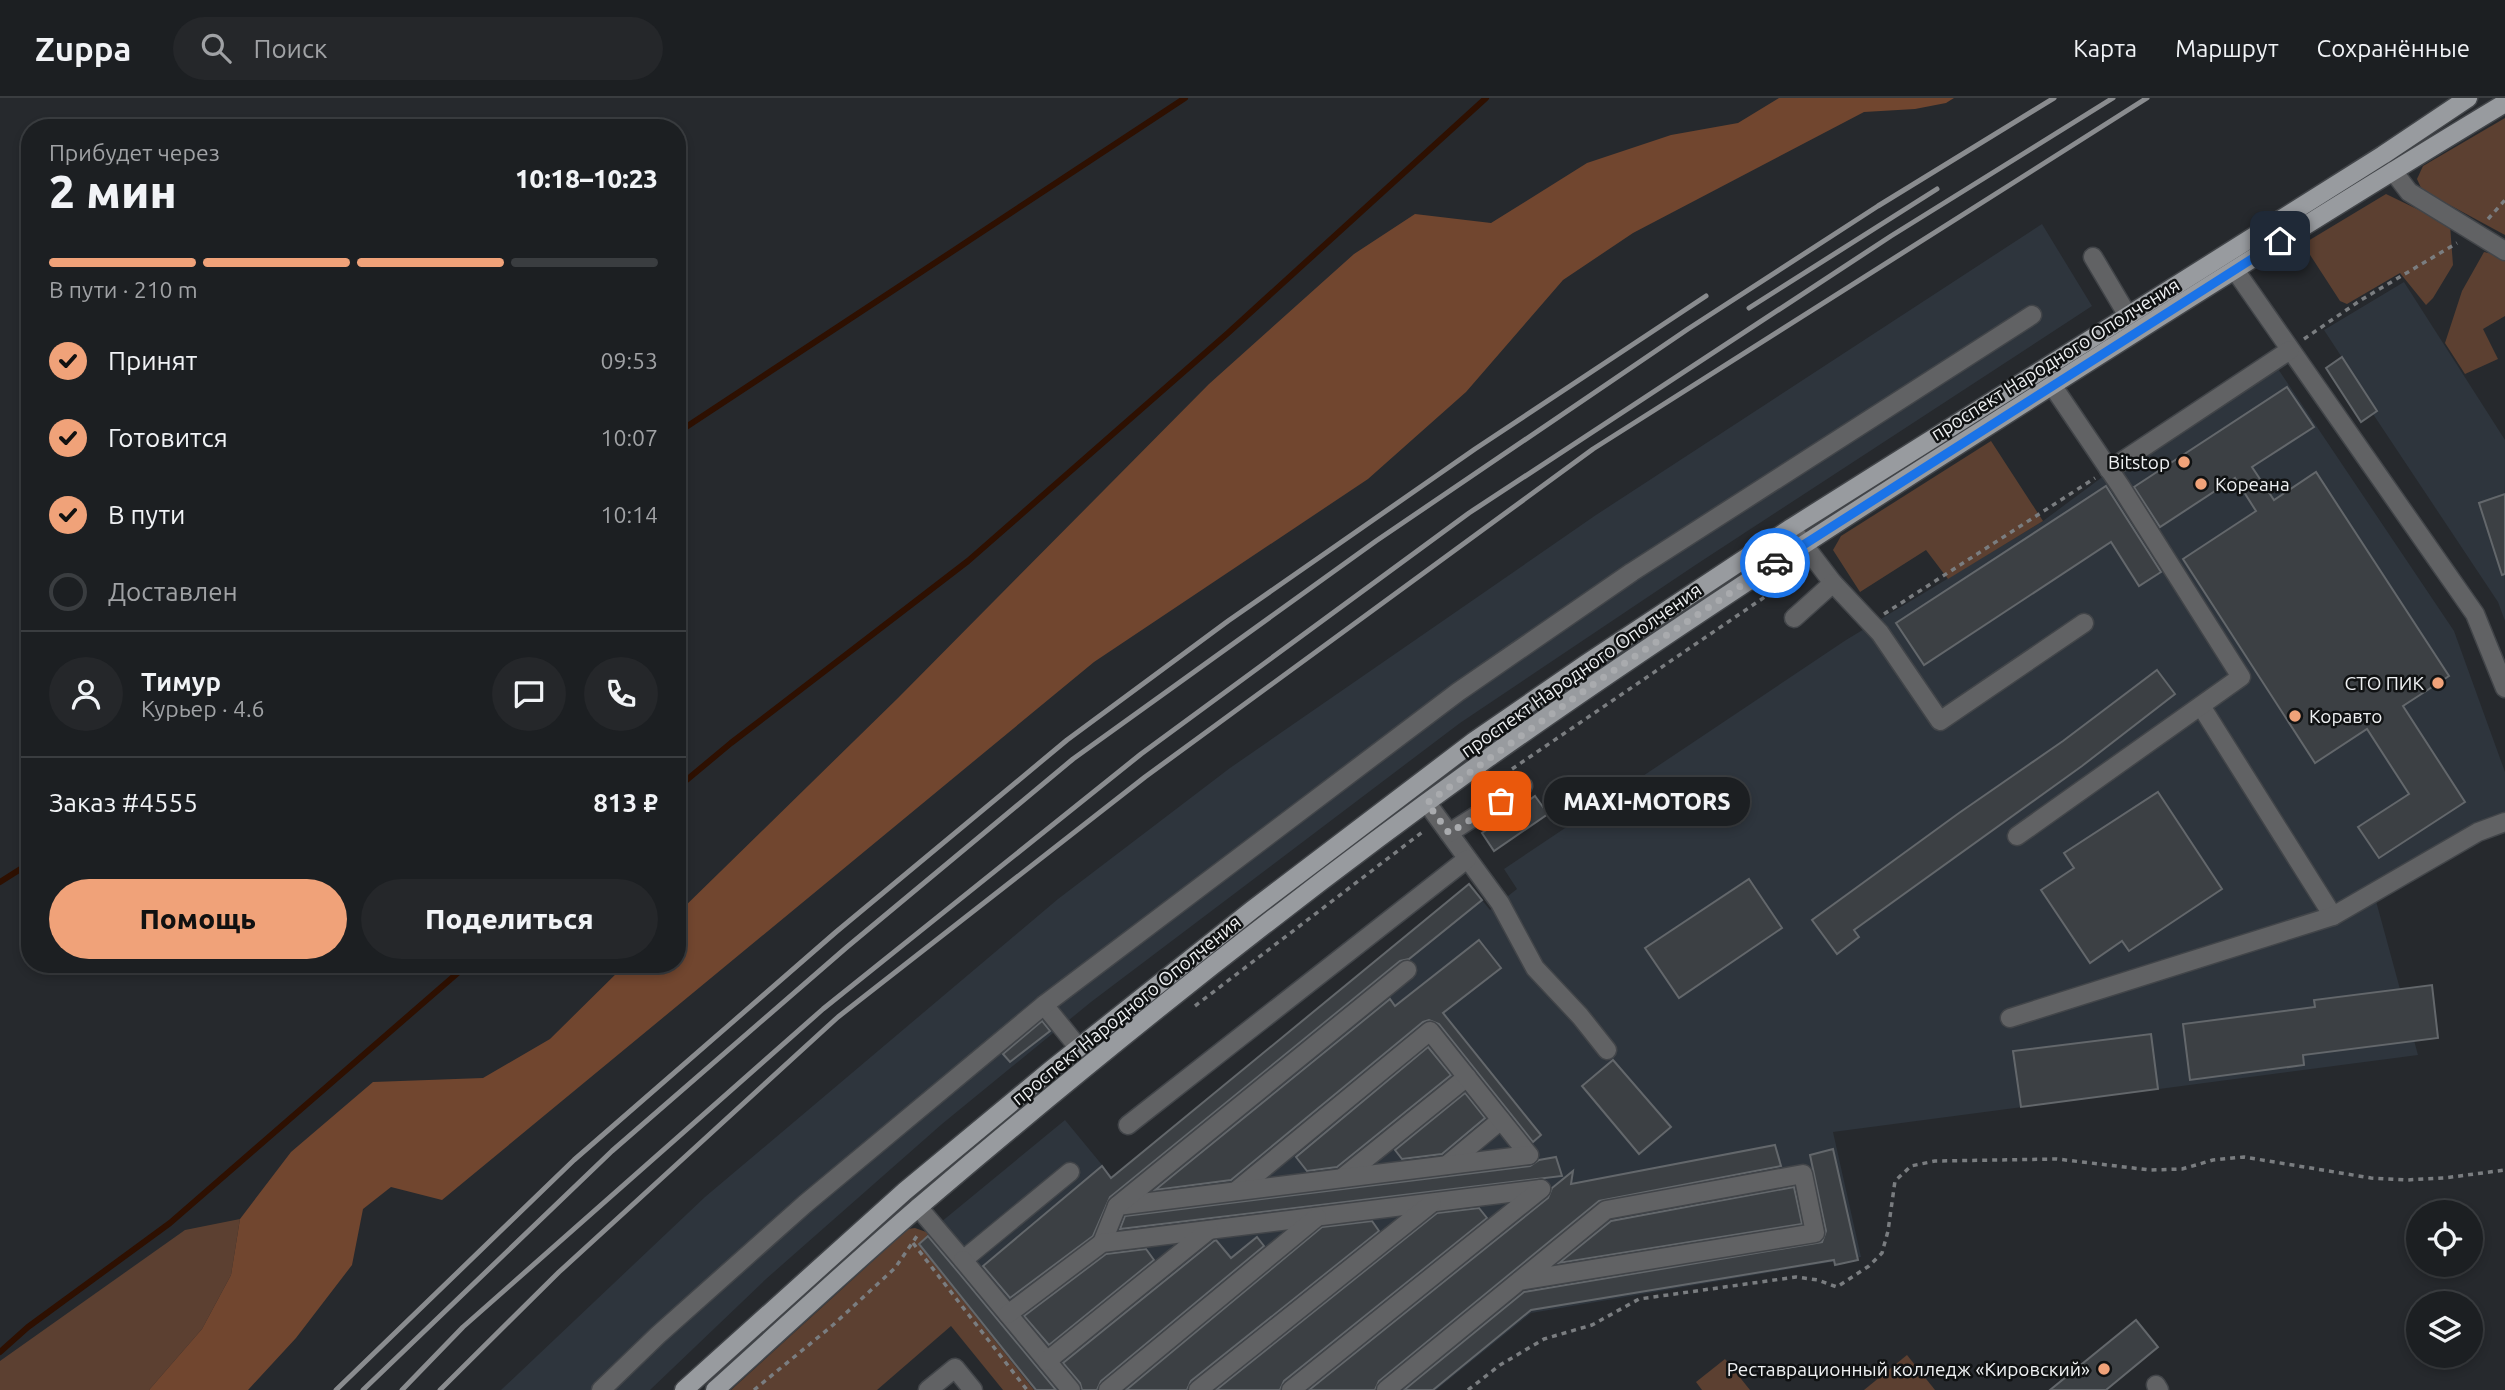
<!DOCTYPE html>
<html lang="ru">
<meta charset="utf-8">
<style>
:root{--surface:#1c1f22;--page:#25272a;--text:#f1f3f6;--muted:#a0a2a5;--line:#3a3d40;--accent:#f0a279}
body{margin:0;font-family:Ubuntu,sans-serif;background:var(--page);color:var(--text);height:100vh;display:flex;flex-direction:column;font-size:26px;white-space:nowrap}
*{box-sizing:border-box;margin:0}
p{font-size:23px;color:var(--muted)}
.icon{flex:none;width:38px;height:38px;fill:none;stroke:currentColor;stroke-width:2;stroke-linecap:round;stroke-linejoin:round}
.map{position:relative;flex:1;overflow:hidden}
.details{position:absolute;left:21px;top:21px;width:665px;height:854px;display:flex;flex-direction:column;background:var(--surface);border-radius:28px;box-shadow:0 4px 10px #0003,0 0 0 2px var(--line)}
.details>*{flex:none}
.tools{position:absolute;left:2406px;top:1102px;display:grid;gap:14px}
.tools a{display:grid;place-items:center;width:77px;height:77px;border-radius:50%;background:var(--surface);box-shadow:0 4px 10px #0003,0 0 0 2px var(--line);font-size:35px}
.pin{position:absolute;display:grid;place-items:center;width:60px;height:60px;color:#fff;margin:-30px;border-radius:14px;box-shadow:0 4px 10px #0006}
.courier{position:absolute;display:grid;place-items:center;width:70px;height:70px;margin:-35px;border:5px solid #1a73e8;border-radius:50%;background:#fff;color:#222;box-shadow:0 2px 9px #0007}
.bubble{position:absolute;height:49px;border-radius:24px;background:var(--surface);box-shadow:0 4px 10px #0003,0 0 0 2px var(--line);font-size:23px;font-weight:800;line-height:49px;text-align:center}
.overview em{font-style:normal;font-weight:800}
.overview div{display:flex;flex-direction:column-reverse}
.overview{display:flex;align-items:center;justify-content:space-between;height:119px;padding:0 28px}
h1{font-size:46px;font-weight:800;line-height:52px}
.bar{display:grid;grid-template-columns:repeat(4,1fr);gap:10px 7px;align-content:center;height:84px;padding:0 28px}
.bar i{height:9px;border-radius:5px;background:var(--line)}
.bar .current{background:var(--accent)}
.bar p{grid-column:span 4}
.line{display:flex;align-items:center;gap:18px;padding:0 28px;border-top:2px solid var(--line)}
.line div{flex:1}
.round{display:grid;place-items:center;flex:none;width:74px;height:74px;border-radius:37px;background:var(--page)}
ol{padding:0 28px;list-style:none}
li{display:flex;align-items:center;gap:21px;height:77px}
li p{margin-inline-start:auto}
li .icon{padding:7px;border-radius:50%;background:var(--accent);color:#111;stroke-width:4}
li:last-child{color:var(--muted)}
li i{width:38px;height:38px;border:4px solid var(--line);border-radius:50%}
.action{display:flex;gap:14px;margin-top:auto;padding:14px 28px}
.action a{flex:1;height:80px;border-radius:42px;background:var(--accent);color:#111;font-size:28px;font-weight:800;line-height:80px;text-align:center}
.action a+a{background:var(--page);color:var(--text)}
header{display:flex;align-items:center;gap:42px;box-sizing:border-box;height:98px;padding:0 35px;background:var(--surface);border-bottom:2px solid var(--line)}
header strong{font-size:33px}
nav{display:flex;gap:38px;margin-inline-start:auto;font-size:24px}
.search{width:490px;height:63px;background:var(--page);display:flex;align-items:center;gap:18px;box-sizing:border-box;padding:0 24px;border-radius:38px;color:var(--muted);font-size:26px}
.map>svg:first-child{display:block}
.built{fill:#2e353d}
.green{fill:#5c4031}
.forest{fill:#71462f}
.lines{fill:none;stroke-linecap:round;stroke-linejoin:round}
.stream{stroke:#2e1001;stroke-width:6}
.building{fill:#3c4044;stroke:#63676b;stroke-width:2}
.minor-casing{stroke:#424549;stroke-width:21}
.major-casing{stroke:#424549;stroke-width:21}
.path{stroke:#7a7d80;stroke-width:3.5;stroke-dasharray:5 5;stroke-linecap:butt}
.minor{stroke:#616264;stroke-width:18}
.major{stroke:#989b9f;stroke-width:18}
.rail{stroke:#8a8c8f;stroke-width:5}
.done{stroke:#a9abae;stroke-width:7;stroke-dasharray:0 12.6}
.route{stroke:#1a73e8;stroke-width:9}
.poi-dot{fill:#f0a279;stroke:#101213;stroke-width:2.5}
.labels{text-anchor:middle;dominant-baseline:central;stroke-width:5;stroke-linejoin:round;paint-order:stroke}
.street-label{font-size:19px;fill:#eff1f3;stroke:#101213}
.poi-label{font-size:19px;fill:#eff1f3;stroke:#101213;text-anchor:end}
</style>
<header>
<strong>Zuppa</strong>
<div class="search"><svg class="icon" aria-label="search" viewBox="0 0 24 24"><circle cx="10" cy="10" r="6"/><path d="M15 15l6 6"/></svg>Поиск</div>
<nav><a>Карта</a><a>Маршрут</a><a>Сохранённые</a></nav>
</header>
<div class="map">
<svg width="2505" height="1292" viewBox="0 0 2505 1292">
<rect width="100%" height="100%" fill="#26292d"/>
<g class="built">
<polygon points="2042,126 2092,208 1697,466 1460,625 1091,904 942,1026 766,1181 650,1292 501,1292 705,1099 1058,801 1230,670 1596,417"/>
<polygon points="2404,184 2505,342 2505,523 2498,504 2373,316 2377,313 2324,232"/>
<polygon points="2268,256 2454,533 2505,674 2505,715 2376,803 2418,957 1833,1034 1861,1159 1531,1215 1436,1292 1034,1292 918,1146 935,1129 1065,1022 1112,1079 1469,786 1490,812 1517,791 1504,771 1846,542 2043,423"/>
</g>
<g class="green">
<polygon points="2505,20 2505,137 2422,92 2417,81 2423,68"/>
<polygon points="2386,96 2450,127 2453,167 2433,200 2426,207 2400,175 2347,206 2340,203 2303,146"/>
<polygon points="2484,154 2505,159 2505,218 2483,231 2498,261 2465,276 2445,245 2462,193"/>
<polygon points="1991,343 2043,423 1948,481 1926,452 1860,494 1833,452 1841,438"/>
<polygon points="240,1121 231,1177 202,1231 149,1292 0,1292 0,1263 185,1132"/>
<polygon points="915,1130 929,1135 919,1147 1034,1292 1003,1292 951,1228 877,1292 731,1292 908,1131"/>
<polygon points="1907,1257 1935,1292 1864,1292"/>
<polygon points="1725,1261 1750,1292 1702,1292 1696,1284"/>
</g>
<polygon class="forest" points="1779,0 1954,0 1946,5 1915,11 1864,14 1633,135 1563,182 1466,294 1368,381 1094,564 442,1102 391,1089 363,1111 352,1167 296,1240 248,1292 149,1292 202,1231 231,1177 240,1121 291,1054 373,984 483,980 550,941 626,866 677,866 677,816 898,600 1209,286 1354,156 1415,116 1491,125 1587,65 1671,37 1738,25"/>
<g class="lines">
<g class="stream">
<polyline points="677,335 1185,0"/>
<polyline points="677,690 731,645 968,463 1228,235 1486,0"/>
<polyline points="0,784 30,765"/>
<polyline points="0,1254 28,1229 170,1125 468,866"/>
</g>
</g>
<g class="building">
<polygon points="2342,259 2377,313 2361,324 2326,270"/>
<polygon points="2287,289 2314,329 2252,369 2274,402 2316,374 2449,578 2403,608 2465,704 2379,760 2358,729 2409,696 2367,631 2315,665 2183,461 2256,413 2235,380 2160,429 2134,389"/>
<polygon points="2106,388 2161,474 2139,488 2111,444 1924,567 1896,525"/>
<polygon points="2505,396 2505,476 2502,477 2479,405"/>
<polygon points="2157,572 2175,596 2082,668 1854,832 1859,839 1837,856 1812,822 1959,715 2063,643"/>
<polygon points="2158,694 2222,791 2129,853 2122,843 2090,865 2041,792 2074,770 2064,755"/>
<polygon points="1535,698 1548,716 1494,753 1482,735"/>
<polygon points="1749,781 1782,830 1679,900 1645,850"/>
<polygon points="1469,786 1482,802 1409,861 1400,863 1110,1099 1093,1138 1010,1200 983,1168 1102,1068 1111,1080"/>
<polygon points="1479,842 1501,870 1443,915 1541,1037 1533,1044 1439,926 1429,922 1423,924 1231,1082 1155,1092 1390,901 1395,908"/>
<polygon points="2432,887 2438,940 2303,957 2304,967 2190,982 2183,926 2315,909 2314,902"/>
<polygon points="1042,923 1050,933 1010,964 1003,956"/>
<polygon points="2151,936 2158,991 2021,1009 2013,953"/>
<polygon points="1428,949 1451,977 1337,1069 1307,1073 1296,1059"/>
<polygon points="1613,962 1671,1029 1639,1056 1582,988"/>
<polygon points="1465,995 1485,1020 1442,1056 1402,1061 1395,1052"/>
<polygon points="1775,1047 1781,1068 1599,1103 1379,1283 1375,1292 1309,1292 1548,1100 1552,1090 1573,1073 1571,1086"/>
<polygon points="1833,1051 1858,1162 1835,1167 1834,1162 1531,1212 1433,1292 1404,1292 1524,1194 1822,1144 1826,1133 1810,1057"/>
<polygon points="1556,1059 1562,1078 1120,1131 1125,1118 1530,1068 1539,1062"/>
<polygon points="1794,1089 1802,1126 1559,1165 1611,1123"/>
<polygon points="1479,1110 1487,1120 1284,1283 1280,1292 1216,1292 1437,1115"/>
<polygon points="1372,1123 1379,1133 1191,1283 1187,1292 1126,1292 1322,1129"/>
<polygon points="928,1138 954,1169 1056,1292 1036,1292 919,1146"/>
<polygon points="1257,1139 1264,1148 1101,1283 1097,1292 1082,1292 1080,1285 1063,1265 1214,1143 1216,1142 1231,1160"/>
<polygon points="1146,1151 1154,1162 1049,1247 1024,1218 1106,1156"/>
<polygon points="2136,1222 2158,1249 2106,1292 2050,1292"/>
</g>
<g class="lines">
<g class="minor-casing">
<g id="minor">
<polyline points="2393,73 2409,94 2505,153"/>
<polyline points="2093,159 2128,218"/>
<polyline points="2235,172 2475,516 2505,590"/>
<polyline points="2109,372 2290,252"/>
<polyline points="1791,430 1833,485 1880,535 1940,623 2084,525"/>
<polyline points="1794,520 1833,485"/>
<polyline points="2201,608 2333,818"/>
<polyline points="1427,705 1500,805 1535,870 1580,918 1607,952"/>
<polyline points="1449,735 1523,688"/>
<polyline points="2017,738 2241,579 2121,389 2052,287"/>
<polyline points="1044,907 1078,949"/>
<polyline points="2010,920 2333,818 2478,734 2505,724"/>
<polyline points="1128,1027 1467,761"/>
<polyline points="1447,1067 1501,1022"/>
<polyline points="1342,1080 1467,979"/>
<polyline points="1236,1093 1430,933 1529,1057"/>
<polyline points="1117,1108 1529,1057"/>
<polyline points="918,1109 963,1162 1070,1074"/>
<polyline points="1102,1145 1117,1108 1407,872"/>
<polyline points="963,1162 1071,1292"/>
<polyline points="1008,1216 1102,1145 1541,1091"/>
<polyline points="1047,1263 1209,1132"/>
<polyline points="2156,1287 2159,1292"/>
<polyline points="601,1292 658,1237 805,1106 1044,907 1458,594 1632,474 2032,217"/>
<polyline points="928,1292 955,1270 973,1292"/>
<polyline points="1108,1292 1317,1119"/>
<polyline points="1198,1292 1432,1105"/>
<polyline points="1291,1292 1541,1091"/>
<polyline points="1386,1292 1606,1112 1803,1076 1815,1135 1519,1183"/>
</g>
</g>
<g class="major-casing">
<g id="major">
<polyline points="684,1292 905,1093 1052,971 1252,812 1473,644 1586,566 1791,430 2383,57 2468,0"/>
<path d="M715 1292C784 1230 851 1167 921 1107 1104 951 1293 800 1488 660 1645 549 1806 444 1968 341 2146 227 2324 114 2505 5"/>
</g>
</g>
<g class="path">
<polyline points="2488,121 2505,102"/>
<polyline points="2304,241 2361,202 2457,145"/>
<polyline points="1884,516 2095,380"/>
<polyline points="1512,671 1797,477 1804,477"/>
<polyline points="1195,908 1425,732"/>
<polyline points="913,1145 1027,1292"/>
<polyline points="754,1292 833,1227 895,1170 919,1135"/>
<polyline points="1468,1292 1500,1267 1544,1241 1592,1227 1639,1201 1796,1179 1818,1182 1837,1189 1869,1168 1882,1155 1888,1133 1895,1083 1911,1068 1935,1063 2057,1061 2150,1072 2182,1071 2213,1062 2244,1059 2371,1080 2406,1082 2444,1080 2505,1072"/>
</g>
<use href="#minor" class="minor"/>
<use href="#major" class="major"/>
<g class="rail">
<polyline points="1749,210 1937,91"/>
<polyline points="336,1292 574,1062 836,834 1067,642 1228,523 1475,351 1706,198"/>
<polyline points="363,1292 612,1053 847,849 1073,661 1376,443 1688,231 1878,108 2054,0"/>
<polyline points="402,1292 463,1229 823,911 1141,656 1469,415 1891,138 2113,0"/>
<polyline points="440,1292 559,1174 838,919 1145,679 1593,351 2147,0"/>
</g>
</g>
<g class="lines">
<polyline class="done" points="1501,703 1449,735 1427,705 1598,583 1775,465"/>
<polyline class="route" points="1775,465 2280,143"/>
</g>
<g class="poi-dot">
<circle cx="2184" cy="364" r="7"/>
<circle cx="2201" cy="386" r="7"/>
<circle cx="2438" cy="585" r="7"/>
<circle cx="2295" cy="618" r="7"/>
<circle cx="2104" cy="1271" r="7"/>
</g>
<g class="labels">
<g class="street-label">
<text transform="translate(2055 261) rotate(-32)">проспект Народного Ополчения</text>
<text transform="translate(1581 572) rotate(-35)">проспект Народного Ополчения</text>
<text transform="translate(1126 912) rotate(-39)">проспект Народного Ополчения</text>
</g>
<g class="poi-label">
<text x="2170" y="364">Bitstop</text>
<text x="2215" y="386" text-anchor="start">Кореана</text>
<text x="2424" y="585">СТО ПИК</text>
<text x="2309" y="618" text-anchor="start">Коравто</text>
<text x="2090" y="1271">Реставрационный колледж «Кировский»</text>
</g>
</g>
</svg>
<div class="tools">
<a><svg class="icon" aria-label="locate" viewBox="0 0 24 24"><circle cx="12" cy="12" r="6"/><path d="M12 2v4M12 18v4M2 12h4M18 12h4"/></svg></a>
<a><svg class="icon" aria-label="layers" viewBox="0 0 24 24"><path d="M12 4l9 5-9 5-9-5zM3 14l9 5 9-5"/></svg></a>
</div>
<div class="pin" style="left:1501px;top:703px;background:#ea580c"><svg class="icon" aria-label="bag" viewBox="0 0 24 24"><path d="M5 8h14l-1 12H6zM9 8a3 3 0 0 1 6 0"/></svg></div>
<div class="pin" style="left:2280px;top:143px;background:#1f2937"><svg class="icon" aria-label="home" viewBox="0 0 24 24"><path d="M3 11l9-7 9 7M6 9v11h12V9"/></svg></div>
<div class="courier" style="left:1775px;top:465px"><svg class="icon" aria-label="car" viewBox="0 0 24 24"><path d="M5 17H2v-5l4-1 3-4h7l3 4 3 1v5h-3M9 17h6M6 11h13"/><circle cx="7" cy="17" r="2"/><circle cx="17" cy="17" r="2"/></svg></div>
<div class="bubble" style="left:1544px;top:679px;width:206px">MAXI-MOTORS</div>
<section class="details">
<div class="overview"><div><h1>2 мин</h1><p>Прибудет через</p></div><em>10:18–10:23</em></div>
<div class="bar"><i class="current"></i><i class="current"></i><i class="current"></i><i></i><p>В пути · 210 m</p></div>
<ol>
<li><svg class="icon" aria-label="check" viewBox="0 0 24 24"><path d="M5 12l5 5 9-10"/></svg>Принят<p>09:53</p></li>
<li><svg class="icon" aria-label="check" viewBox="0 0 24 24"><path d="M5 12l5 5 9-10"/></svg>Готовится<p>10:07</p></li>
<li><svg class="icon" aria-label="check" viewBox="0 0 24 24"><path d="M5 12l5 5 9-10"/></svg>В пути<p>10:14</p></li>
<li><i></i>Доставлен</li>
</ol>
<div class="line" style="height:126px"><a class="round"><svg class="icon" aria-label="person" viewBox="0 0 24 24"><circle cx="12" cy="8" r="4"/><path d="M4 21q1-7 8-7t8 7"/></svg></a><div><b>Тимур</b><p>Курьер · 4.6</p></div><a class="round"><svg class="icon" aria-label="chat" viewBox="0 0 24 24"><path d="M4 5h16v11H9l-5 4z"/></svg></a><a class="round"><svg class="icon" aria-label="phone" viewBox="0 0 24 24"><path d="M5 4h4l2 5-3 2q2 4 5 5l2-3 5 2v4C11 20 4 13 5 4z"/></svg></a></div>
<div class="line" style="height:91px"><div>Заказ #4555</div><b>813 ₽</b></div>
<div class="action"><a>Помощь</a><a>Поделиться</a></div>
</section>
</div>
